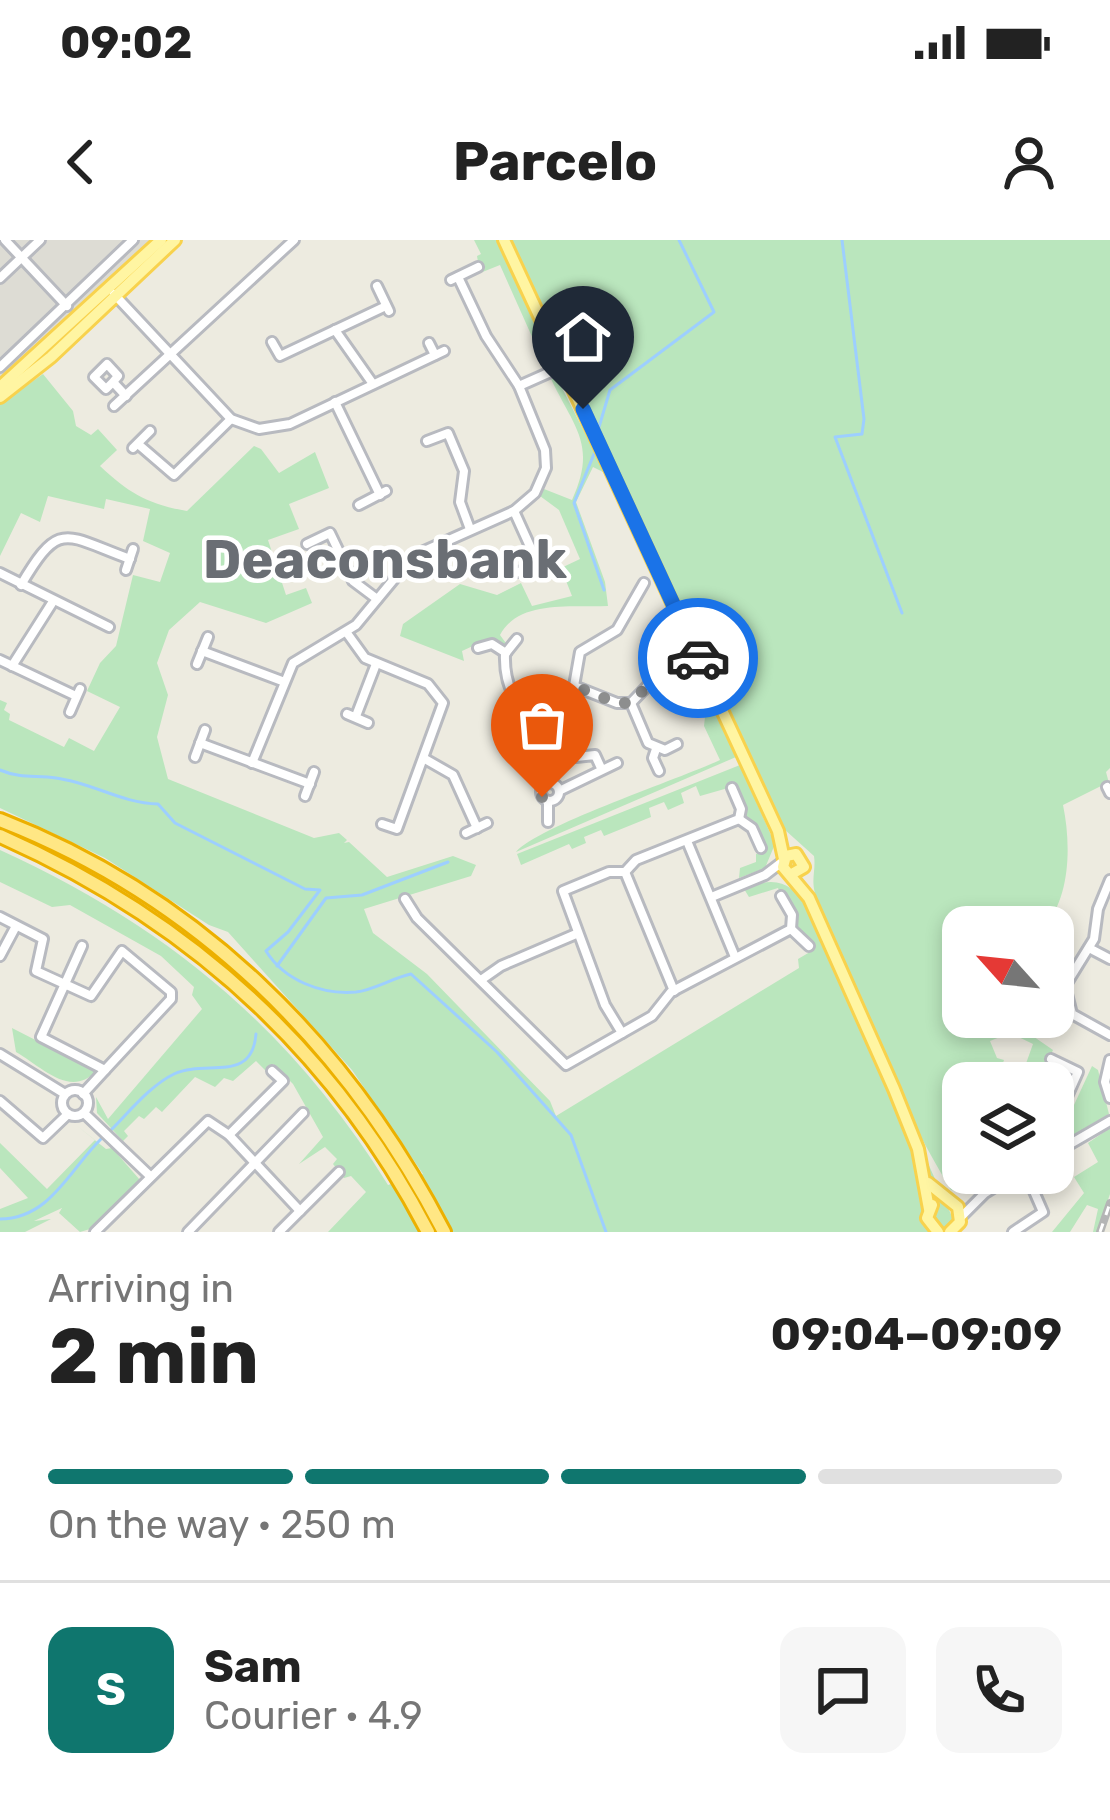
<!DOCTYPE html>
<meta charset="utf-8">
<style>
:root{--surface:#fff;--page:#f6f6f6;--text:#222;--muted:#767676;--line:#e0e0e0;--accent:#0f766e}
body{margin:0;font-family:Rubik,sans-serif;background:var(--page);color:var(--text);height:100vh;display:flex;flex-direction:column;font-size:45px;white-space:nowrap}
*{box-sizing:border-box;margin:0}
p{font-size:39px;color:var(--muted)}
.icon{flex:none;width:66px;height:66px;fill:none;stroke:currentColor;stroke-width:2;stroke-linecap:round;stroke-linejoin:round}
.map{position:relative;height:992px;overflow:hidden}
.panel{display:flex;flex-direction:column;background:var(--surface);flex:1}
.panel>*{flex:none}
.needle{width:78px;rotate:297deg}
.tools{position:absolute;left:942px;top:666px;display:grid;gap:24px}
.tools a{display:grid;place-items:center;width:132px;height:132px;border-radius:24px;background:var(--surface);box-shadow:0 6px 18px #0003;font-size:60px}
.pin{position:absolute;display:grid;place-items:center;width:102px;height:102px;color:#fff;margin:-123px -51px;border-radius:50% 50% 50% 0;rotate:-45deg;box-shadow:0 0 12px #0007}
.pin .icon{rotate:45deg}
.courier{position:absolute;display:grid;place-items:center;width:120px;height:120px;margin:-60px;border:9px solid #1a73e8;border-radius:50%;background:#fff;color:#222;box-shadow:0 3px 15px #0007}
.summary em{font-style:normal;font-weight:700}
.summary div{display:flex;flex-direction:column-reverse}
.summary{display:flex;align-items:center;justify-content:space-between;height:204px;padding:0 48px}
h1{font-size:78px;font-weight:700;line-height:90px}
.bar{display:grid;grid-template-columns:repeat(4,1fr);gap:18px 12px;align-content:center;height:144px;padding:0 48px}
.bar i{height:15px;border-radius:9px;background:var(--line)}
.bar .on{background:var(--accent)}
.bar p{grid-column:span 4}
.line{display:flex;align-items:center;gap:30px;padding:0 48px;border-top:3px solid var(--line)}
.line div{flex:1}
.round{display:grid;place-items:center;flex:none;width:126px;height:126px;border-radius:24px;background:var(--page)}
.status{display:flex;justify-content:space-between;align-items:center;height:84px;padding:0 60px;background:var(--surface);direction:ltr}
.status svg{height:33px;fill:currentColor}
header{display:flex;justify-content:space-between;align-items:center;height:156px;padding:0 48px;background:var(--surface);font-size:54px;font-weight:700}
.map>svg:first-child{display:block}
.industrial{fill:#dddcd4}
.green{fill:#bae6bd}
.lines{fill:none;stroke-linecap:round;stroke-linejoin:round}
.stream{stroke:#9dcfff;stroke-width:3}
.minor-casing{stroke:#b8bac0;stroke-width:14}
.major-casing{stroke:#f8d24d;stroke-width:16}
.highway-casing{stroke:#ecb000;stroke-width:18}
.minor{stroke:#fff;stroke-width:8}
.major{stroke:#fff5a2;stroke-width:10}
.highway{stroke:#ffe784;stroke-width:12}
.rail-casing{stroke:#b4b5b5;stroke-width:8}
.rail{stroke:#fff;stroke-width:3;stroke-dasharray:9;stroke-linecap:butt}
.done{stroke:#8d8e8e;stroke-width:12;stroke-dasharray:0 21.6}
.route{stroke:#1a73e8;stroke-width:15}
.labels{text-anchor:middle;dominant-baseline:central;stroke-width:9;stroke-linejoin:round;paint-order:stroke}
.district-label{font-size:54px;font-weight:bold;fill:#6a6e74;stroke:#fff}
</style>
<div class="status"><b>09:02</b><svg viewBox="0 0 49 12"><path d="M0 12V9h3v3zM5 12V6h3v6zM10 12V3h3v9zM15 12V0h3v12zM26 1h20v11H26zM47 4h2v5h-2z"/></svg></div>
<header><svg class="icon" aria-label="back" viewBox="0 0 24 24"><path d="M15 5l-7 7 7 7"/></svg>Parcelo<svg class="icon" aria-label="person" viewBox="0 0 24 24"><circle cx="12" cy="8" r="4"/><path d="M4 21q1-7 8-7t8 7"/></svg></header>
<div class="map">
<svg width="1110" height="992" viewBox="0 0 1110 992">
<rect width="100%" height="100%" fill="#edebe0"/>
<polygon class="industrial" points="0,0 150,0 27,117 0,137"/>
<g class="green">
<polygon points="474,0 496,0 551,118 549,126 546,128 500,25 480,33 477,16 481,14"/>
<path d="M511 0H1110V528L1106 532 1110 547 1107 543 1063 565C1071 603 1071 657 1044 687H963V777H1027V792L1053 810 1045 827 1040 825 1034 843H1019L1033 804 1010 793 990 801 997 818 1004 820 996 843H963V933H1012L964 952 951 950C901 866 842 745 815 653 811 640 816 629 814 616L784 589 744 511Z"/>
<path d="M43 134 73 171 76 186 91 195 98 189 117 210 100 226C129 253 147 264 187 271L254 206 261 209 279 233 315 212 329 248 289 264 299 289 268 300 286 355 306 348 312 363 266 383 200 362 169 390 157 423 168 455 157 497 168 539 314 598 339 593 347 600 344 603 349 602 387 637 453 616 476 625 471 636 364 669 373 693 427 734 550 861 556 876 799 728 798 719 815 709 794 687 778 648 749 657 744 649C799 624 807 671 826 713L832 711 959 992H328L366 952 351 936 344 938 333 924 337 919 325 907 299 924 323 897 293 844 273 824 266 831 256 821 233 841 224 838 215 847 195 837 162 872 156 867 144 879 139 876 124 891 128 896 123 901 97 873 96 857 108 879 202 769 192 755 194 747 161 716 70 665 52 667 0 642V610C167 686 291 789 388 945L423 934 352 830 228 692 209 685 105 618 0 568V460L7 463 4 470 10 474 9 480 64 507 69 498 94 511 120 467 87 451 100 423 116 406 133 335 160 342 170 313 143 301 150 269 106 259 104 269 48 256 40 282 21 273 0 316V164Z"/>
<path d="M557 138 605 233 593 227 576 262 605 342 608 366C573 368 519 359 500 395L508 406 488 399 462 411 464 421 400 396 403 384 460 344 497 355 521 343 532 366 572 356 561 328 580 319 559 270 540 256 544 249 572 260C597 205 575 189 551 139Z"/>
<path d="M686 427 696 430 736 517 516 612C538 586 677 540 720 520L704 486 705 477 692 464 695 460 678 430Z"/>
<polygon points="740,525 775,604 765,628 739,638 740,628 756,622 756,614 765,610 756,587 744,578 746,567 735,546 700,556 696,546 681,553 684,563 668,570 664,562 649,568 651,577 604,596 601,590 584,597 586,603 572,609 569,604 521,625 517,614"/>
<path d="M12 788 96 831C70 859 41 826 16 812Z"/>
<polygon points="1092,826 1098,830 1109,874 1055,906"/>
<polygon points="76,885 106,909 112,908 140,940 90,989 80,992 59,973 62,968 34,981 51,979 25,992 0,992 0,969 28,958 0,928 0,903 47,949 95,900"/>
<polygon points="1110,888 1110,954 1097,992 1093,992 1098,969 1087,965 1070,992 1052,992 1084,953 1074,937 1098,922 1088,903"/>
</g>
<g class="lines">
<g class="stream">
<polyline points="842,0 864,179 862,194 835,197 902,373"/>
<polyline points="599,187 610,150 714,72 679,0"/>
<polyline points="594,214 574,263 604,350"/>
<path d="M0 530C21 539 35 535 56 538 93 543 121 563 158 564L175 583 305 649 320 650 288 692 266 711C284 740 321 755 356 752 374 750 392 738 411 734L497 812 571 895 606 992"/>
<polyline points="277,726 326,658 362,655 448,622"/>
<path d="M111 890C129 872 151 845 174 834 206 819 252 844 256 794"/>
<path d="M0 979C50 979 70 929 101 899"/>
</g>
<g class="minor-casing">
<g id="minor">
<polyline points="5,0 67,66"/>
<polyline points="458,37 486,96 519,146"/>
<polyline points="0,38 40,0"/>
<polyline points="451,40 478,27"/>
<polyline points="377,46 389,71"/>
<polyline points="114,54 231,179 259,189 290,184 444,111"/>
<polyline points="335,90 373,144"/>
<polyline points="272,102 280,116 386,66"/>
<polyline points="429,103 435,115"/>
<polyline points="0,127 133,0"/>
<polyline points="113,142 106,149 94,137 107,124 118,136 113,142 126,156"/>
<polyline points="335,162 380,255"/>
<polyline points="114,166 294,0"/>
<polyline points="427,201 448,193 464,231 460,262 470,289"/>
<polyline points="138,204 174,235 231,179"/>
<polyline points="133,208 150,191"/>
<polyline points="359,265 386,251"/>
<polyline points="514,271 538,324 519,332"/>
<polyline points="307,304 330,293 353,341 377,359"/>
<polyline points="126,330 133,309"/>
<polyline points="0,333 109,387"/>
<path d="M21 345C60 279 64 295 130 319"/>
<polyline points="347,393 365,418 428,444 443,463 397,589 382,584"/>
<path d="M517 399 505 414C504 440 512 462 533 478"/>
<polyline points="478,408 492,404 506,413"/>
<polyline points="202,411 282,441"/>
<polyline points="0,420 76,456"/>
<polyline points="197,424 208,397"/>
<polyline points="12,426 52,363"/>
<polyline points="574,446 580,412 617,390 644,343"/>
<polyline points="631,463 648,503 665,510 677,504"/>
<polyline points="70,472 80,449"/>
<polyline points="347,474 368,483"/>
<polyline points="356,476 376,424"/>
<polyline points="200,503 310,544"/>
<polyline points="656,509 653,518 659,531"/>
<polyline points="195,517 205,490"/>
<polyline points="576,517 595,515 601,528"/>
<polyline points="425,519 453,535 477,588"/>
<polyline points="252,523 293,423 356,385 413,316 514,271 535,253 546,228 545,210 519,146 564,126"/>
<circle cx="550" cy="552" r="9"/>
<polyline points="546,544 529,511 526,492 552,454 574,446 617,463 631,463 655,438 698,418"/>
<polyline points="1107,547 1110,553"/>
<polyline points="559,551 617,523"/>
<polyline points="305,556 314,532"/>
<polyline points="739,579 752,588 761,608"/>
<polyline points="548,582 548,561"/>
<polyline points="466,593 487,583"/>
<polyline points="687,601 735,717"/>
<polyline points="625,632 674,751"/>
<polyline points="1110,640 1098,669 1094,699 1065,746 1072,774 1110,795"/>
<polyline points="714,656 765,635 782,622"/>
<polyline points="405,659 417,678 566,825 652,776 671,752 791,689 792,675 781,656"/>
<polyline points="0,677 43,699 36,731 91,756 122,711 171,752 171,759 105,830 41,797 82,706"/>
<polyline points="791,689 809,706"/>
<polyline points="1089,708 1110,719"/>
<polyline points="0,716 16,686"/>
<polyline points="481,740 501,726 576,694"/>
<polyline points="622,793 605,765 563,651 609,632 625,632 636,620 739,579 741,569 732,548"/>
<polyline points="0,814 65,854"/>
<polyline points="1051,819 1078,832 1053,888"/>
<polyline points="1110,820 1105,842 1110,858"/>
<circle cx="75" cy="863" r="13"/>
<polyline points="83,854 105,830"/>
<polyline points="0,861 43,898 68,874"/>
<polyline points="84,873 150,936"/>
<polyline points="229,895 283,841 272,831"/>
<polyline points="1053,914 1110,881"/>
<polyline points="961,977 985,953 1017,933"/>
<polyline points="95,992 208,881 229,895 300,971"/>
<polyline points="188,992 303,873"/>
<polyline points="279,992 339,932"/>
<polyline points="1013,992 1043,972 1026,933"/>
</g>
</g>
<g class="major-casing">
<g id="major">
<polyline points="504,0 778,591 784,619"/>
<polyline points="0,147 161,0"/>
<polyline points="0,157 51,117 175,0"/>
<polyline points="790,635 804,627 796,614 786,616 783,627 809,658 894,849 918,909 929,969"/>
<polyline points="928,943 958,967 960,982 950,992"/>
<polyline points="932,965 927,978 938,992"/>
</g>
</g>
<g class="highway-casing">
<g id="highway">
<path d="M0 580C198 657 347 805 444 992"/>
<path d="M0 596C187 679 333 810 428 992"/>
</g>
</g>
<use href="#minor" class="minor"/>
<use href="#major" class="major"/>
<use href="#highway" class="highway"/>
<g class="rail-casing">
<polyline id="rail" points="1100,992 1110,963"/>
</g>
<use href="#rail" class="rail"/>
</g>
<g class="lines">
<polyline class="done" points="542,557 547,544 529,512 526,492 552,454 574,446 617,463 631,463 655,438 698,418"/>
<polyline class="route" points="583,169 698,418"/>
</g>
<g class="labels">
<g class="district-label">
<text x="385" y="320">Deaconsbank</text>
</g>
</g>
</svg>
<div class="tools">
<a><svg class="needle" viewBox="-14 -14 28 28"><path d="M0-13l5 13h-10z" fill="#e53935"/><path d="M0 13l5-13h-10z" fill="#767676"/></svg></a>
<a><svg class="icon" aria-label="layers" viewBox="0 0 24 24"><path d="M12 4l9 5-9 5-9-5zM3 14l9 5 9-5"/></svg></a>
</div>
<div class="pin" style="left:542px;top:557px;background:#ea580c"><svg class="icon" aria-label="bag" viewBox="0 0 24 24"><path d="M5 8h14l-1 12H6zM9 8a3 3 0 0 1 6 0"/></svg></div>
<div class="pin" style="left:583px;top:169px;background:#1f2937"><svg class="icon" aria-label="home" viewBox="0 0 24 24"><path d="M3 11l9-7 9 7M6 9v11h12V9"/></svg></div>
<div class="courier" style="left:698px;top:418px"><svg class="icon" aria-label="car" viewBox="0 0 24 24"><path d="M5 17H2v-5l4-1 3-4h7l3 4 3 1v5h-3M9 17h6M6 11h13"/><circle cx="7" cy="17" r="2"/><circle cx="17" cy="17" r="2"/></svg></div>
</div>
<section class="panel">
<div class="summary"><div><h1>2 min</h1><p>Arriving in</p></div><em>09:04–09:09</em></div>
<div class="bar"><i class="on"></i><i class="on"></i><i class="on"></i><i></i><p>On the way · 250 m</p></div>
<div class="line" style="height:216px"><b class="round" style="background:var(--accent);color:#fff">S</b><div><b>Sam</b><p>Courier · 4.9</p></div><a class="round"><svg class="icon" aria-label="chat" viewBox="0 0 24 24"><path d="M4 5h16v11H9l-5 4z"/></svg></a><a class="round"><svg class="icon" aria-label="phone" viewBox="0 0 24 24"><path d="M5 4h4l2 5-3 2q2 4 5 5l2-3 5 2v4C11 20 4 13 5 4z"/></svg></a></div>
</section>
